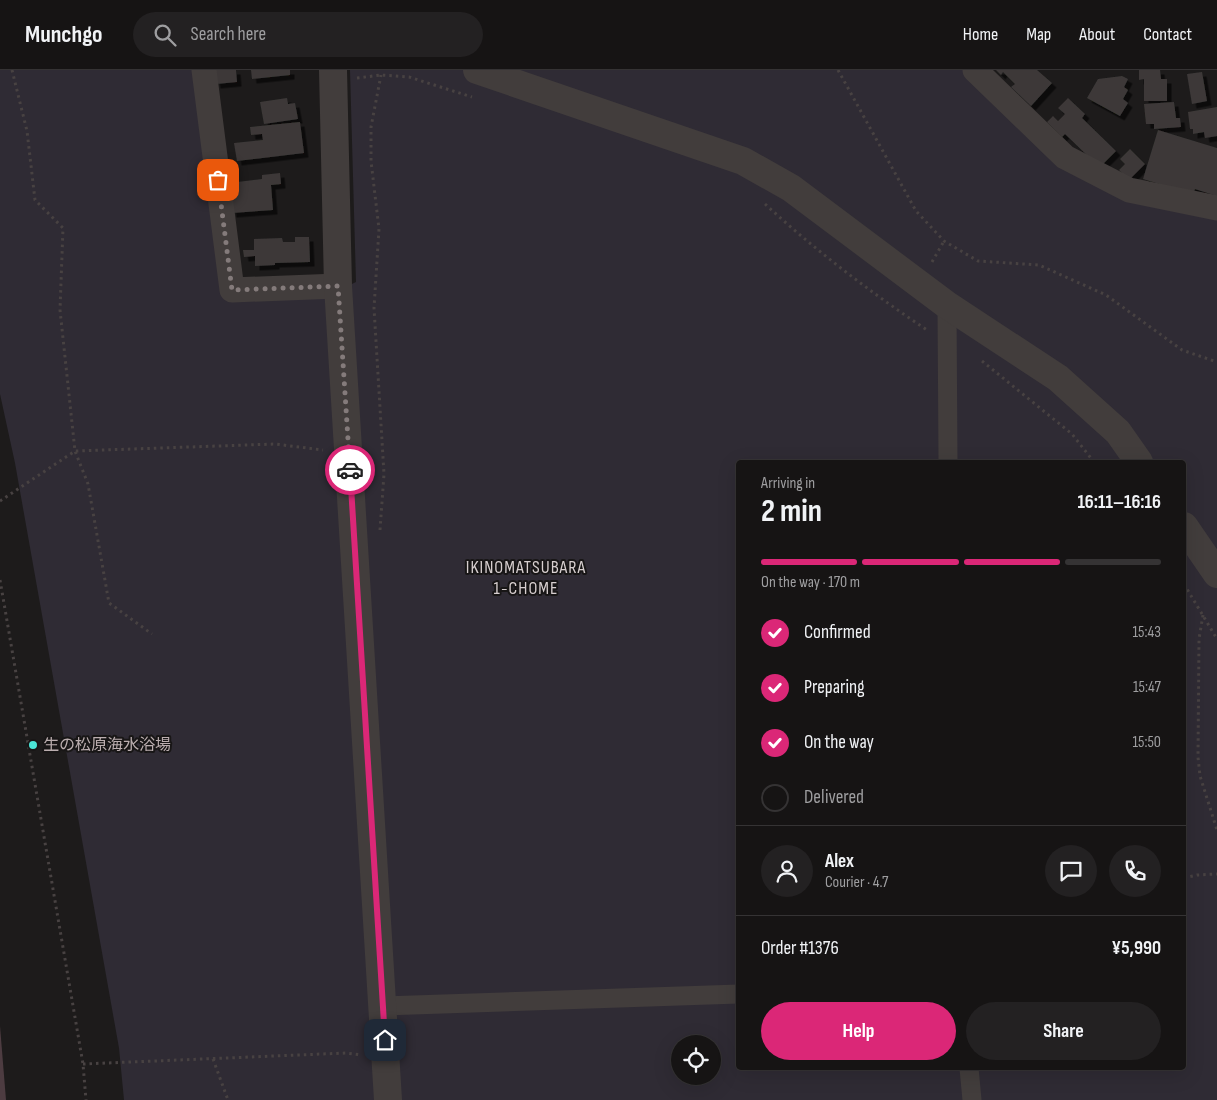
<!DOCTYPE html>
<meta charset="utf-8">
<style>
:root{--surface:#161414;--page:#232122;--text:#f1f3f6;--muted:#9e9ea0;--line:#353334;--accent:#db2777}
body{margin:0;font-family:"Sofia Sans Condensed","Noto Sans JP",sans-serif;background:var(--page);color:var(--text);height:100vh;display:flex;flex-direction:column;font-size:19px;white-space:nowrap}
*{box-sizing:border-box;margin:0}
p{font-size:16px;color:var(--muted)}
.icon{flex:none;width:28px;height:28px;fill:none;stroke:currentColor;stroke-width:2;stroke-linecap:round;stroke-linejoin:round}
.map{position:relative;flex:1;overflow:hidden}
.panel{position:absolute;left:736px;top:390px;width:450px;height:610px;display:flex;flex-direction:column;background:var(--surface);border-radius:5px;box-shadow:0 5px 20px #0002,0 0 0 1px var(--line)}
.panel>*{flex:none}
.fabs{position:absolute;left:671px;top:965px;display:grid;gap:10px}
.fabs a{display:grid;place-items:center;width:50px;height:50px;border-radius:50%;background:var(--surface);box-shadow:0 5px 20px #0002,0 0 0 1px var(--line);font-size:25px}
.pin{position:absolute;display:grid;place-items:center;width:42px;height:42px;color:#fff;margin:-21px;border-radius:10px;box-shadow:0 2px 8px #0006}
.courier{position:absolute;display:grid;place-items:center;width:50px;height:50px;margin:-25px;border:4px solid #db2777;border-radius:50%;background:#fff;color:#222;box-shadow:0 1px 6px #0007}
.head em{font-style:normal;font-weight:700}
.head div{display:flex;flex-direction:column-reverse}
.head{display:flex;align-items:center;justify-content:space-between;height:85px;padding:0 25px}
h1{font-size:32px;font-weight:700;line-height:38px}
.bar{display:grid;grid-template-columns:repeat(4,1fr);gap:8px 5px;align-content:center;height:60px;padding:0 25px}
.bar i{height:6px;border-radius:4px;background:var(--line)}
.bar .selected{background:var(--accent)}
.bar p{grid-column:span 4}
.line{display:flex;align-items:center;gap:12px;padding:0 25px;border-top:1px solid var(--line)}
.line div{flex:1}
.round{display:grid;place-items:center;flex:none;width:52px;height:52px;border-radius:26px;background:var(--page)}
ol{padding:0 25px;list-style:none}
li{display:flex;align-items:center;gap:15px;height:55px}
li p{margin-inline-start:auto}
li .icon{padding:5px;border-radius:50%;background:var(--accent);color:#fff;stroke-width:4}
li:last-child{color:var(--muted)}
li i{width:28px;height:28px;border:2px solid var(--line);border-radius:50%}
.button{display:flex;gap:10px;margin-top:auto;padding:10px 25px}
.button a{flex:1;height:58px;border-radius:30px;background:var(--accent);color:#fff;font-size:20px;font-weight:700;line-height:58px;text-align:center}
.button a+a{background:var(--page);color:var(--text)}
header{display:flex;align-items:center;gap:30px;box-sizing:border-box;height:70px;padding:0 25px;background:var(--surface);border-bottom:1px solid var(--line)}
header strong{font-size:24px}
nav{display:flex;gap:28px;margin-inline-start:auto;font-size:18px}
.search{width:350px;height:45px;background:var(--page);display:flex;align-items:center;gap:12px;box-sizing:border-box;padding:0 18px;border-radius:28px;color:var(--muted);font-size:19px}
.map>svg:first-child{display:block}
.green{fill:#2f2b34;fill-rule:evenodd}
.water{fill:#4d3c41}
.building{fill:#3c3938;filter:url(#shadow)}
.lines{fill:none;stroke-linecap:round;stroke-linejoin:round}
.path{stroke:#484242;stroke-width:3;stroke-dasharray:2.5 4;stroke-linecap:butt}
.pedestrian{stroke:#423d3c;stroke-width:19}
.minor{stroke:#423d3c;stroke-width:25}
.tertiary{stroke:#423d3c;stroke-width:28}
.done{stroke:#847b7b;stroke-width:5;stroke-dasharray:0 9}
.route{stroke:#db2777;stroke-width:6}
.poi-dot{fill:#4be5d7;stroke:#181616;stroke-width:2}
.labels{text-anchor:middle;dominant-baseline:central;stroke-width:4;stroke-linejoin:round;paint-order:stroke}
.poi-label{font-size:16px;fill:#bbaeaf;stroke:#181616;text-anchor:start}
.neighbourhood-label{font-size:18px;letter-spacing:1px;fill:#d7cfcf;stroke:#181616}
</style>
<header>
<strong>Munchgo</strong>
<div class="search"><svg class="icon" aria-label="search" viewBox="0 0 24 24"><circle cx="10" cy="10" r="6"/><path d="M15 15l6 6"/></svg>Search here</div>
<nav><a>Home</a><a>Map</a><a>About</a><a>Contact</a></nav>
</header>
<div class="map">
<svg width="1217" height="1030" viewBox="0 0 1217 1030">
<defs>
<filter id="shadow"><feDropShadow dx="4.5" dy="4.5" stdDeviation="0" flood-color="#0009"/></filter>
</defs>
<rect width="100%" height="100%" fill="#1d1b1b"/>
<path class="green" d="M0 0H198L227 229 323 228 356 212 350 0H964L1063 95 1217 144V1030H124L119 978 15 393 0 324ZM739 392H1184V998H739ZM680 974H712V1006H680Z"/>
<polygon class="water" points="0,956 6,1030 0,1030"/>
<g class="building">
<polygon points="214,0 236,0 237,12 216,14"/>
<polygon points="251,0 290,0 290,5 252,9"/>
<polygon points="996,0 1037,0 1052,13 1031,36 1011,17 1015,14 1003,2 1001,5"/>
<polygon points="1139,0 1160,0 1161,9 1167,9 1167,31 1144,31 1144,9 1139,10"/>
<polygon points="1202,2 1207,31 1192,34 1187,4"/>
<polygon points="1122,6 1128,9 1124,17 1128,20 1123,29 1128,33 1120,46 1087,28 1098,9"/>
<polygon points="287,28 288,34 295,33 298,49 264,54 260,32"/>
<polygon points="1068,28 1085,44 1082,48 1116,81 1102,95 1094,92 1065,64 1062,67 1047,52 1053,46 1058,51 1065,44 1058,38"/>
<polygon points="1174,32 1176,48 1180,48 1181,57 1154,59 1154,54 1146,54 1144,34"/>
<polygon points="1217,37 1217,66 1205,68 1204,62 1193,64 1193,59 1190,59 1188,42"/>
<polygon points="300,52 304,83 237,91 234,73 263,70 262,64 251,65 250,57"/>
<polygon points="1158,60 1217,78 1217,126 1195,119 1193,124 1143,109"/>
<polygon points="1130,79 1145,94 1129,110 1119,100 1125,94 1120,89"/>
<polygon points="280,103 281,114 271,115 273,140 232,143 229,113 262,109 262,105"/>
<polygon points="295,167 309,167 310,192 275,193 275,195 255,196 255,186 244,187 243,180 254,180 254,169 282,168 283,172 295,172"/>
</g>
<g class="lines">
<g class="path">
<polyline points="12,0 27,61 35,130 63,158 60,240 75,381 88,414 109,533 152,564"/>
<polyline points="838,0 916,141 944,171 978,191 1039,195 1106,225 1182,280 1217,292"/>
<polyline points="357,8 381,5 409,7 472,27"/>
<path d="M765 134C815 180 870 222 927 260"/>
<polyline points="932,192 944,171"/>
<polyline points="982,291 1072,364 1094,392"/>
<polyline points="0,431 75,381 275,374 323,380"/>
<polyline points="380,460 384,404 374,238 379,159 371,91 371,57 381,5"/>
<polyline points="0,510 83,994 86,1030"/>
<polyline points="1184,514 1217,569"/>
<polyline points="1203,545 1199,569 1198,687 1200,706 1217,760"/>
<polyline points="1184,808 1197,805 1217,804"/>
<polyline points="213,989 228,1030"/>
<polyline points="83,994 346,983 362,985"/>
</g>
<g class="pedestrian">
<polyline points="947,235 948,392"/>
<polyline points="383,936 739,924"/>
<polyline points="969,998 972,1030"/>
</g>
<g class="minor">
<polyline points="204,0 232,220 338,216"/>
<polyline points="975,0 1065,87 1129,120 1217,138"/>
</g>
<g class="tertiary">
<polyline points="333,0 338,216 388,1030"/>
<polyline points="477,0 743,91 791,118 947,235 1058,308 1118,362 1139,392"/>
<polyline points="1184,456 1217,504"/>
</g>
</g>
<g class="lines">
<polyline class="done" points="218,110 232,220 338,216 350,400"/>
<polyline class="route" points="350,400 385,970"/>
</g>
<circle class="poi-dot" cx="33" cy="675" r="5"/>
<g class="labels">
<g class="poi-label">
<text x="43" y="675">生の松原海水浴場</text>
</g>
<g class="neighbourhood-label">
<text x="526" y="497">IKINOMATSUBARA<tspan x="526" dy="21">1-CHOME</tspan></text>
</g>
</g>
</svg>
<div class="fabs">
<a><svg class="icon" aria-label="locate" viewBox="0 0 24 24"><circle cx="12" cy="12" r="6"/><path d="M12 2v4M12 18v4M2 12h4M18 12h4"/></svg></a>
</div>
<div class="pin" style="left:218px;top:110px;background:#ea580c"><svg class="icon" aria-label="bag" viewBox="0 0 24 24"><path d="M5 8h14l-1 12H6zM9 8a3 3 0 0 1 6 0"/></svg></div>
<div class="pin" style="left:385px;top:970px;background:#1f2937"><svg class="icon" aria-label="home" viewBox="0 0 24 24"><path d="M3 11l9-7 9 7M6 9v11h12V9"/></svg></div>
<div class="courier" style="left:350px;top:400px"><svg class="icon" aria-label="car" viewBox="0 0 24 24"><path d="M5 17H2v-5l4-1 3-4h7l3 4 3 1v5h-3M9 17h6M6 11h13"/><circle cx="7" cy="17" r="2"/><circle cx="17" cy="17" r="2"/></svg></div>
<section class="panel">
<div class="head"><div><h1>2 min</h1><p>Arriving in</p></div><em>16:11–16:16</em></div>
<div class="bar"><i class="selected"></i><i class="selected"></i><i class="selected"></i><i></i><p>On the way · 170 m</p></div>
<ol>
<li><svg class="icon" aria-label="check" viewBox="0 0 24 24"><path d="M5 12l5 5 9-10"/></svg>Confirmed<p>15:43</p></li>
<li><svg class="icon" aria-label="check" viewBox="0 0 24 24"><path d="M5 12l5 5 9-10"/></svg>Preparing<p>15:47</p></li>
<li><svg class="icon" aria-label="check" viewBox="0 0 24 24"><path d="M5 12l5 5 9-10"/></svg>On the way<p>15:50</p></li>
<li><i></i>Delivered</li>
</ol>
<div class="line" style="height:90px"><a class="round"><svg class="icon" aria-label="person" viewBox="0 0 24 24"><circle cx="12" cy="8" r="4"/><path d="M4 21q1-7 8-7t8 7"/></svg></a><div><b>Alex</b><p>Courier · 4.7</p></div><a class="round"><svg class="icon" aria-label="chat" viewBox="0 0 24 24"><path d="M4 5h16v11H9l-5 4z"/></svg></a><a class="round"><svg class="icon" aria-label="phone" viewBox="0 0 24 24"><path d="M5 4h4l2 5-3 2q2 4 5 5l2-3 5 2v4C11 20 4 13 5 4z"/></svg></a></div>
<div class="line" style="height:65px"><div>Order #1376</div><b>¥5,990</b></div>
<div class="button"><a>Help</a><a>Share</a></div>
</section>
</div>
